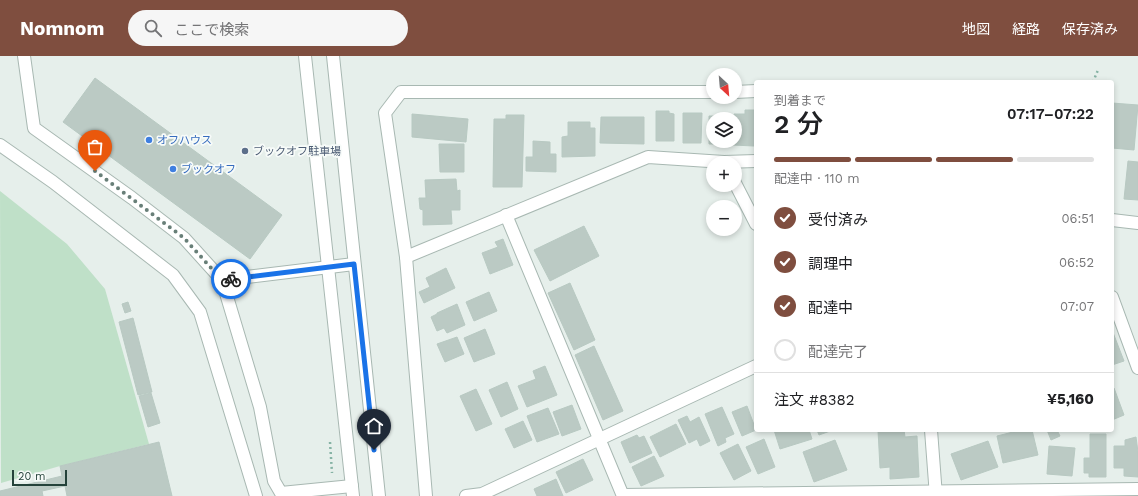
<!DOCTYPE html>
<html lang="ja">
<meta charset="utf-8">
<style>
:root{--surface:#fff;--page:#f6f6f6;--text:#202124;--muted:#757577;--line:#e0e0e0;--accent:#7f4e3f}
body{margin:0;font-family:"Work Sans","Noto Sans JP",sans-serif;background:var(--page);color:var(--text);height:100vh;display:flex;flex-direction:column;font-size:15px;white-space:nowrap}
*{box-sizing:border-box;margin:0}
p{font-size:13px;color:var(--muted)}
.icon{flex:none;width:22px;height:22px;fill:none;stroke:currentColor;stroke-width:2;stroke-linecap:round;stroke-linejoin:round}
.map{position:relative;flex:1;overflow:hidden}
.drawer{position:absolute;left:754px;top:24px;width:360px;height:352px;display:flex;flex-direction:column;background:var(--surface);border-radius:4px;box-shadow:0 2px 6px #0003}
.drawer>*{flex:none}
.needle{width:26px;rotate:154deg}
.fabs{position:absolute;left:706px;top:12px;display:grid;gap:8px}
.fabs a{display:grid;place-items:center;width:36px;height:36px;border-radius:50%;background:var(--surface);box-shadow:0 2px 6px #0003;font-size:20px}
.scale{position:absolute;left:12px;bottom:10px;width:55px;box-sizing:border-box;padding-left:4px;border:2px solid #24423a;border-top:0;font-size:11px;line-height:14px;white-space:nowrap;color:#24423a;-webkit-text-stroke:3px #f7fbf9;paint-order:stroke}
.pin{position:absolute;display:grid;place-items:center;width:34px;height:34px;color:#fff;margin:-41px -17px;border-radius:50% 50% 50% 0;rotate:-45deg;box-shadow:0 0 4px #0007}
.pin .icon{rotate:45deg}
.courier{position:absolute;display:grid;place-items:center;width:40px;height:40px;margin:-20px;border:3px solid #1a73e8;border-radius:50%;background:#fff;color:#222;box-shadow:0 1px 5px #0007}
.summary em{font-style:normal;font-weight:600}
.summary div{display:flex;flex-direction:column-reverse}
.summary{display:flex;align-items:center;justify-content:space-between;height:68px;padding:0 20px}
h1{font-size:26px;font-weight:600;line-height:30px}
.bar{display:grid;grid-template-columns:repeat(4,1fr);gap:6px 4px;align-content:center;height:48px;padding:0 20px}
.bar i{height:5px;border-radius:3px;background:var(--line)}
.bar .active{background:var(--accent)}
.bar p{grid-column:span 4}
.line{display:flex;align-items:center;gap:10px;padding:0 20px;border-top:1px solid var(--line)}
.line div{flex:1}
ol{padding:0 20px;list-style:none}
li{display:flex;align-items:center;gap:12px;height:44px}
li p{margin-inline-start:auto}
li .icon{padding:4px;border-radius:50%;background:var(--accent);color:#fff;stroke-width:4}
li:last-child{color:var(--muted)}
li i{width:22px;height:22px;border:2px solid var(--line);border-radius:50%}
header{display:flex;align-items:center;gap:24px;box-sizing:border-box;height:56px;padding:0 20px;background:var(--accent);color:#fff}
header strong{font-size:19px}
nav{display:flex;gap:22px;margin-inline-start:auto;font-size:14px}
.search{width:280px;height:36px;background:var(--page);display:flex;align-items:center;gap:10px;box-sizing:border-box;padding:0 14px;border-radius:22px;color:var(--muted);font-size:15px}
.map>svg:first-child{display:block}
.green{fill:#bfe0c8}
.building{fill:#bbcac4;stroke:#b8c9c2}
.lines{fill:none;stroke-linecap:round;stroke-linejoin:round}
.minor-casing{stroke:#a8b8b2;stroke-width:14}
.tertiary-casing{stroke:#a8b8b2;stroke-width:14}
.path{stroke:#86b3a5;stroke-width:2.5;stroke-dasharray:2 3;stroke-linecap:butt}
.minor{stroke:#fff;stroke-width:12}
.tertiary{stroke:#fff;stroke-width:12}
.done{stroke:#687f78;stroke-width:4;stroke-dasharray:0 7.2}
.route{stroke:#1a73e8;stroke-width:5}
.shop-dot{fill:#3f7fe0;stroke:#f7fbf9;stroke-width:1.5}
.service-dot{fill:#5c6f8a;stroke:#f7fbf9;stroke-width:1.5}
.labels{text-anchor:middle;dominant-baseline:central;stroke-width:3.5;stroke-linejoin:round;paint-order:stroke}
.shop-label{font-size:11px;fill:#366cbe;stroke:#f7fbf9;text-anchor:start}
.service-label{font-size:11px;fill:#4e5e75;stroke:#f7fbf9;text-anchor:start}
</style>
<header>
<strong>Nomnom</strong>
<div class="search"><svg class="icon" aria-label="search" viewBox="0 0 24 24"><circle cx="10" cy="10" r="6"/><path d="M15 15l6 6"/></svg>ここで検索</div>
<nav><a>地図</a><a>経路</a><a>保存済み</a></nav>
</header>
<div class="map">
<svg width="1138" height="440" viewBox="0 0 1138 440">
<rect width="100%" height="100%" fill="#e6efeb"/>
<polygon class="green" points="0,135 67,188 105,233 149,388 60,410 1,427"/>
<g class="building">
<polygon points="95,22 282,159 250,203 63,66"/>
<polygon points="1112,47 1138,49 1134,94 1112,92"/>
<polygon points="745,54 755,54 754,90 733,89 733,85 735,85 734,58 745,58"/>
<polygon points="656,55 669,55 669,57 674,58 674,85 656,85"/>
<polygon points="683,57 702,57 701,87 683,87"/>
<polygon points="412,58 468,63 466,86 412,81"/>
<polygon points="506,59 524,59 522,131 493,131 494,63 506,63"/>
<polygon points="709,60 722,60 722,63 727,63 713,63 713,85 727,85 727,88 709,88"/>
<polygon points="601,61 644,61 644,88 600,87"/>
<polygon points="568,66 590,66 590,72 595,72 595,100 562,101 562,81 568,80"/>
<polygon points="533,85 550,86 550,98 556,98 556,116 526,115 526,101 533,101"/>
<polygon points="439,88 464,88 464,116 440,116"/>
<polygon points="1128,105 1138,106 1138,144 1124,143"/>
<polygon points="456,123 457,135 460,134 460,154 451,154 452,168 423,169 423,154 420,153 419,142 426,142 425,124"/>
<polygon points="584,170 599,200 550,225 534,194"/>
<polygon points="503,183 513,209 490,218 482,197 498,191 495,186"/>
<polygon points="446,212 455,232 424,247 419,236 430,231 426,222"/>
<polygon points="570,227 595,284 574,294 548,237"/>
<polygon points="489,236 497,255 474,265 466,246"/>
<polygon points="128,246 131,255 125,257 122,248"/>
<polygon points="457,248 465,269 447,277 444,272 437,275 431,261 437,258 437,257"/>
<polygon points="133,262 152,336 138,339 119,266"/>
<polygon points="485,273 495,298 474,306 464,282"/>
<polygon points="1112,274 1124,305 1112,309"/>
<polygon points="457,281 464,298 445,306 437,288"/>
<polygon points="594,290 623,355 603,364 575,299"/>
<polygon points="545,310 557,339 527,351 518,330 536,323 533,315"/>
<polygon points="507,326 518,353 501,361 489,334"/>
<polygon points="1114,332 1124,359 1112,364 1112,333"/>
<polygon points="476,333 492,368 476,375 460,340"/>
<polygon points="151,337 160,367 148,371 139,340"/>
<polygon points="572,349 581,373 562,380 553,356"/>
<polygon points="747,350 756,374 742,380 732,356"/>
<polygon points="722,351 734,378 725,382 726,386 718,390 705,358"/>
<polygon points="548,352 559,378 537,386 527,360"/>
<polygon points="687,360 690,366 699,361 710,385 700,390 697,383 689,387 678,364"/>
<polygon points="523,365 532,384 514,392 505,373"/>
<polygon points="676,368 686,388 660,401 650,381"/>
<polygon points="774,374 809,374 812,383 780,393"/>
<polygon points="817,374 833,374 819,379"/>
<polygon points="878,374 904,374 905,381 917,380 919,421 890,423 890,411 880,412"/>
<polygon points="1021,374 1032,374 1038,399 1003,407 997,380"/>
<polygon points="1047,374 1057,374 1060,380 1051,384"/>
<polygon points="1090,378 1106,378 1106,421 1089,421 1089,417 1084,417 1084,402 1090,402"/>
<polygon points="637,379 639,382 644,380 652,397 630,407 621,386"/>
<polygon points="1136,381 1138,396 1138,421 1124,420 1124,412 1114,412 1114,390 1125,390 1125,384"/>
<polygon points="764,383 775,411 758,418 746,391"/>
<polygon points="835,384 847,414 814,426 803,396"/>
<polygon points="988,385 998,411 961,424 951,398"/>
<polygon points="159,386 172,440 67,440 65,430 42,435 43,440 0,440 0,435 62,420 60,410"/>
<polygon points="738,388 751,415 734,424 720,397"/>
<polygon points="1049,390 1075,392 1072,420 1047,418"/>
<polygon points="654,400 664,420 641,430 632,411"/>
<polygon points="583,403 593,424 566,437 556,416"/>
<polygon points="556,423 563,440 537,440 534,433"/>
</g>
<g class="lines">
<g class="minor-casing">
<g id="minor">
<polyline points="24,0 34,72 132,142 184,182 222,224 354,208"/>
<polyline points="735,36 756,35"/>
<polyline points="0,89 53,126 173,219 200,256 256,440"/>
<polyline points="735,127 756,168"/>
<polyline points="506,159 623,440"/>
<polyline points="1112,164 1138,167"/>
<polyline points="406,201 648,101 724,106 756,105"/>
<polyline points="222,224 260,351 274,425 281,437 352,430"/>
<polyline points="1112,241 1138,312"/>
<polyline points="931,374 936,440"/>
<polyline points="623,439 1138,433"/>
<polyline points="426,440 406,201 385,57 401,36 713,36"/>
<polyline points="466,440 482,438 756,310"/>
</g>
</g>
<g class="tertiary-casing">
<g id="tertiary">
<polyline points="305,0 353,440"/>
<polyline points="333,0 379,440"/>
</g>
</g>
<g class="path">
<polyline points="1093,26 1098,14"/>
<polyline points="330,386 332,417"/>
</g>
<use href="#minor" class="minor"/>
<use href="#tertiary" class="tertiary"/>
</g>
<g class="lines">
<polyline class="done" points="95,115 184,182 222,224 231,223"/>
<polyline class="route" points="231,223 354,208 374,394"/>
</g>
<g class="shop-dot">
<circle cx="149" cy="84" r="4"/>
<circle cx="173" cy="113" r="4"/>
</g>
<circle class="service-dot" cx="245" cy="95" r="4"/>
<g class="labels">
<g class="shop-label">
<text x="157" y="84">オフハウス</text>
<text x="181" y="113">ブックオフ</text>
</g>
<g class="service-label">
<text x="253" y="95">ブックオフ駐車場</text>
</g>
</g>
</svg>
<div class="fabs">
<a><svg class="needle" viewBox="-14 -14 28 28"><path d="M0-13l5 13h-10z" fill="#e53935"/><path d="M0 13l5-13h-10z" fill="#757577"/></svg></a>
<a><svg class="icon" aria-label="layers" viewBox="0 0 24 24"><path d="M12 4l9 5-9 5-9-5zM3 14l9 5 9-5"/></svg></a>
<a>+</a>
<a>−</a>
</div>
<div class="scale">20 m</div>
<div class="pin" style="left:95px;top:115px;background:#ea580c"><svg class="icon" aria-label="bag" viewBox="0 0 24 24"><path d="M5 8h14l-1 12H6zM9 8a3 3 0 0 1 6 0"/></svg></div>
<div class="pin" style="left:374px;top:394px;background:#1f2937"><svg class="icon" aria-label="home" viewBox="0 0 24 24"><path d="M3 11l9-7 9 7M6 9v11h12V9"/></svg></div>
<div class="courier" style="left:231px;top:223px"><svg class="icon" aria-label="bike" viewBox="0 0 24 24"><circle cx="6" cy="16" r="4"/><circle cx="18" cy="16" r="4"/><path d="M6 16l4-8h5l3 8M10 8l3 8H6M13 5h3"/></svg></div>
<section class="drawer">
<div class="summary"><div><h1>2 分</h1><p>到着まで</p></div><em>07:17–07:22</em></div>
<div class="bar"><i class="active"></i><i class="active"></i><i class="active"></i><i></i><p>配達中 · 110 m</p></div>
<ol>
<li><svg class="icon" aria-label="check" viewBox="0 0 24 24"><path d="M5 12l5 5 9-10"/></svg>受付済み<p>06:51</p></li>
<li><svg class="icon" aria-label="check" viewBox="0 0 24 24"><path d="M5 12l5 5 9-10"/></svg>調理中<p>06:52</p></li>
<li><svg class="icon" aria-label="check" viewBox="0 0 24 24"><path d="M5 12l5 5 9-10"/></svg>配達中<p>07:07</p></li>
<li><i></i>配達完了</li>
</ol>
<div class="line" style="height:52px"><div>注文 #8382</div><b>¥5,160</b></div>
</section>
</div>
